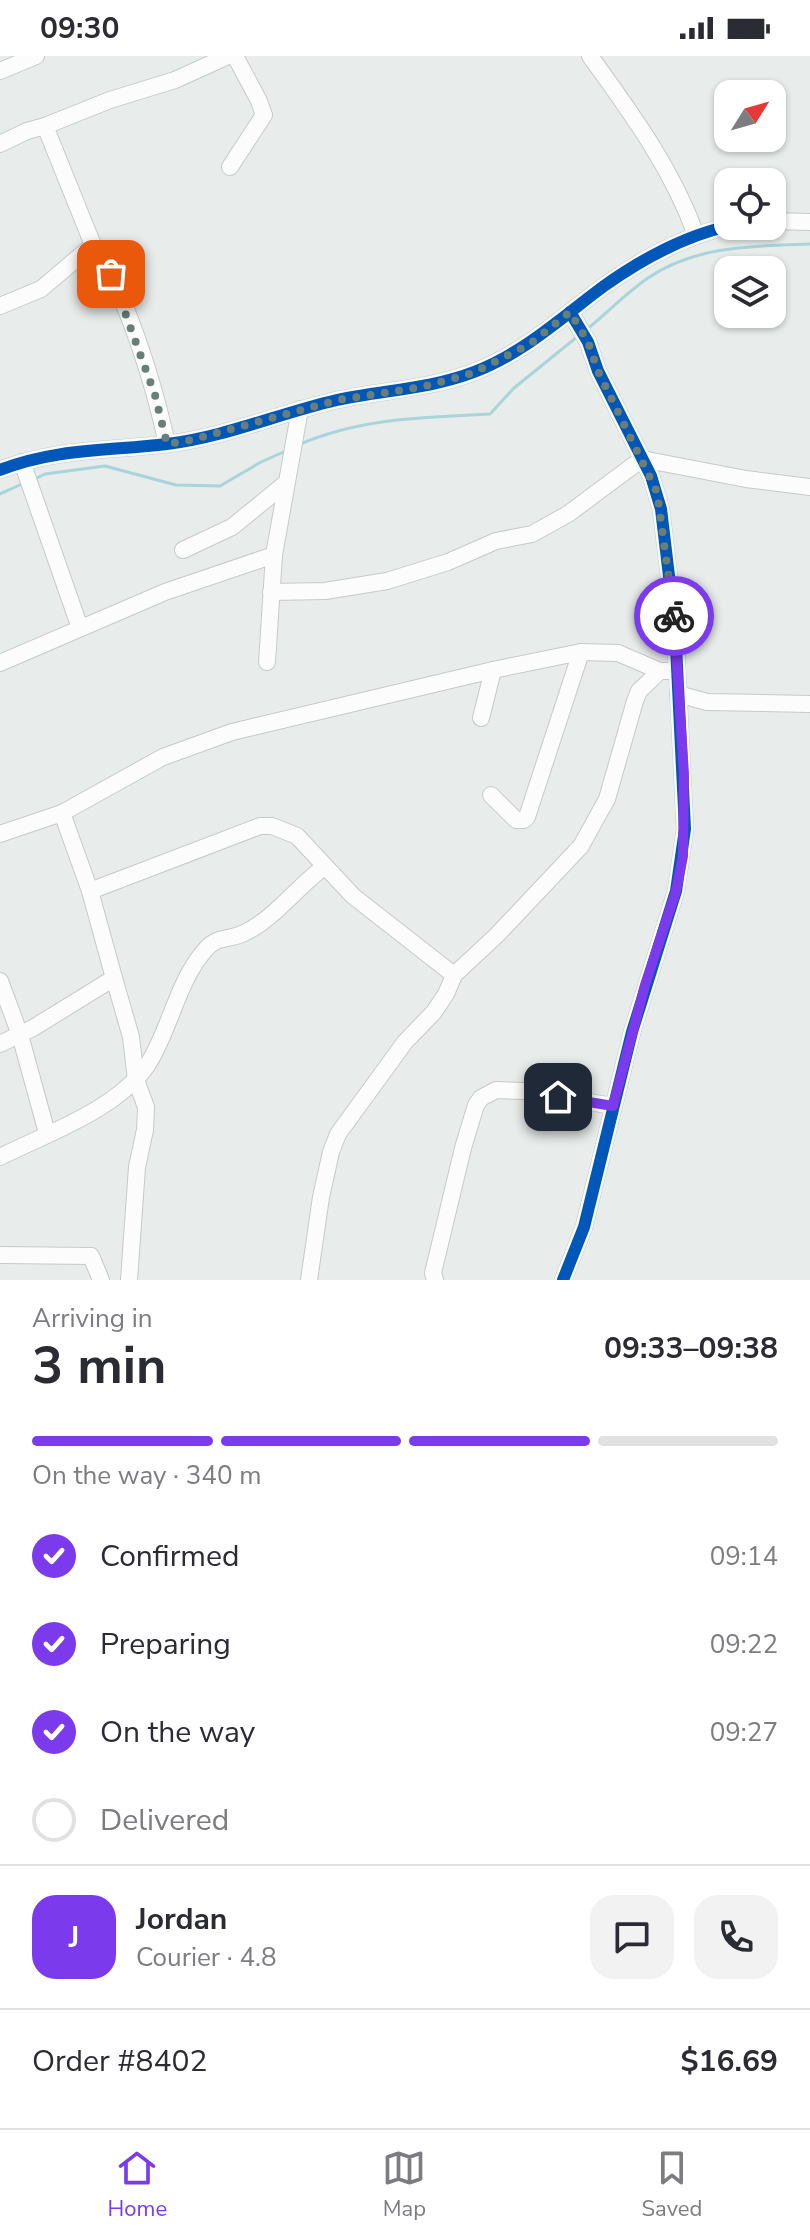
<!DOCTYPE html>
<meta charset="utf-8">
<style>
:root{--surface:#fff;--page:#f2f2f3;--text:#2b2b33;--muted:#7c7c81;--line:#e1e1e2;--accent:#7c3aed}
body{margin:0;font-family:"Nunito Sans",sans-serif;background:var(--page);color:var(--text);height:100vh;display:flex;flex-direction:column;font-size:30px;white-space:nowrap}
*{box-sizing:border-box;margin:0}
p{font-size:26px;color:var(--muted)}
.icon{flex:none;width:44px;height:44px;fill:none;stroke:currentColor;stroke-width:2;stroke-linecap:round;stroke-linejoin:round}
.map{position:relative;height:1224px;overflow:hidden}
.drawer{display:flex;flex-direction:column;background:var(--surface);flex:1}
.drawer>*{flex:none}
.needle{width:52px;rotate:53deg}
.buttons{position:absolute;left:714px;top:24px;display:grid;gap:16px}
.buttons a{display:grid;place-items:center;width:72px;height:72px;border-radius:16px;background:var(--surface);box-shadow:0 2px 6px #0004;font-size:40px}
.pin{position:absolute;display:grid;place-items:center;width:68px;height:68px;color:#fff;margin:-34px;border-radius:16px;box-shadow:0 4px 12px #0006}
.courier{position:absolute;display:grid;place-items:center;width:80px;height:80px;margin:-40px;border:6px solid #7c3aed;border-radius:50%;background:#fff;color:#222;box-shadow:0 2px 10px #0007}
.head em{font-style:normal;font-weight:700}
.head div{display:flex;flex-direction:column-reverse}
.head{display:flex;align-items:center;justify-content:space-between;height:136px;padding:0 32px}
h1{font-size:52px;font-weight:700;line-height:60px}
.bar{display:grid;grid-template-columns:repeat(4,1fr);gap:12px 8px;align-content:center;height:96px;padding:0 32px}
.bar i{height:10px;border-radius:6px;background:var(--line)}
.bar .on{background:var(--accent)}
.bar p{grid-column:span 4}
.line{display:flex;align-items:center;gap:20px;padding:0 32px;border-top:2px solid var(--line)}
.line div{flex:1}
.round{display:grid;place-items:center;flex:none;width:84px;height:84px;border-radius:24px;background:var(--page)}
ol{padding:0 32px;list-style:none}
li{display:flex;align-items:center;gap:24px;height:88px}
li p{margin-inline-start:auto}
li .icon{padding:8px;border-radius:50%;background:var(--accent);color:#fff;stroke-width:4}
li:last-child{color:var(--muted)}
li i{width:44px;height:44px;border:4px solid var(--line);border-radius:50%}
.status{display:flex;justify-content:space-between;align-items:center;height:56px;padding:0 40px;background:var(--surface);direction:ltr}
.status svg{height:22px;fill:currentColor}
.tabs{display:flex;justify-content:space-around;align-items:center;height:112px;border-top:2px solid var(--line);background:var(--surface);font-size:22px;color:var(--muted)}
.tabs a{display:grid;justify-items:center;gap:4px}
.tabs .on{color:var(--accent)}
.map>svg:first-child{display:block}
.lines{fill:none;stroke-linecap:round;stroke-linejoin:round}
.stream{stroke:#a9d4db;stroke-width:3}
.minor-casing{stroke:#c5cac8;stroke-width:18}
.minor{stroke:#fcfcfc;stroke-width:16}
.cycleway-casing{stroke:#f7fbf9;stroke-width:17}
.cycleway{stroke:#0057b8;stroke-width:12}
.done{stroke:#697e78;stroke-width:8;stroke-dasharray:0 14.4}
.route{stroke:#7c3aed;stroke-width:10}
</style>
<div class="status"><b>09:30</b><svg viewBox="0 0 49 12"><path d="M0 12V9h3v3zM5 12V6h3v6zM10 12V3h3v9zM15 12V0h3v12zM26 1h20v11H26zM47 4h2v5h-2z"/></svg></div>
<div class="map">
<svg width="810" height="1224" viewBox="0 0 810 1224">
<rect width="100%" height="100%" fill="#e8edeb"/>
<g class="lines">
<g class="stream">
<path d="M586 274C607 257 626 237 648 222 696 189 755 190 810 188"/>
<path d="M298 389C359 362 425 361 490 358L514 332 577 281"/>
<polyline points="33,424 45,418 105,410 176,429 220,430 261,406 288,394"/>
<polyline points="0,438 22,428"/>
</g>
<g class="minor-casing">
<g id="minor">
<path d="M590 0C631 57 672 112 696 179"/>
<polyline points="0,15 36,0"/>
<polyline points="45,70 110,44 175,24 228,0"/>
<polyline points="0,88 27,75 45,70 93,189"/>
<polyline points="230,111 264,59 259,45 235,0"/>
<polyline points="772,165 810,166"/>
<path d="M0 250 41 233 93 189C127 239 154 328 167 388"/>
<polyline points="22,406 80,572"/>
<path d="M0 414C56 392 109 395 167 388 225 381 280 357 337 344 383 334 430 333 474 316 524 297 562 261 604 230 642 203 684 180 729 170"/>
<polyline points="183,494 232,471 286,427"/>
<polyline points="271,536 325,535 387,525 448,506 496,485 532,478 568,458 642,403 746,423 810,431"/>
<polyline points="267,606 274,499 300,353"/>
<polyline points="0,607 165,536 274,499"/>
<polyline points="678,638 707,646 810,648"/>
<polyline points="481,662 493,614"/>
<polyline points="491,739 516,764 524,764 527,761 581,596"/>
<polyline points="62,757 90,835 114,922"/>
<polyline points="0,778 62,757 163,701 232,676 493,614 581,596 618,597 660,615 667,615"/>
<polyline points="90,835 260,770 272,770 297,780 353,840 454,919"/>
<polyline points="0,925 20,979 47,1077"/>
<polyline points="0,988 33,972 114,922 131,981 136,1024 146,1051 145,1074 137,1111 129,1224"/>
<path d="M0 1101C48 1077 118 1053 148 1008 171 972 177 925 206 893 217 880 230 884 244 877 273 864 298 830 324 811"/>
<polyline points="0,1199 91,1200 101,1224"/>
<polyline points="309,1224 321,1141 331,1096 338,1078 405,986 434,956 446,938 454,919 497,879 581,790 607,743 635,645 639,635 660,615"/>
<polyline points="435,1224 433,1217 463,1092 476,1049 481,1042 496,1034 524,1035 613,1050"/>
<polyline points="563,1224 584,1171 632,976 676,835 685,773 675,570 661,453 651,420 598,315 588,286 570,256"/>
</g>
</g>
<use href="#minor" class="minor"/>
<g class="cycleway-casing">
<g id="cycleway">
<path d="M0 414C56 392 109 395 167 388 225 381 280 357 337 344 383 334 430 333 474 316 524 297 562 261 604 230 642 203 684 180 729 170"/>
<polyline points="563,1224 584,1171 632,976 676,835 685,773 675,570 661,453 651,420 598,315 588,286 570,256"/>
</g>
</g>
<use href="#cycleway" class="cycleway"/>
</g>
<g class="lines">
<polyline class="done" points="111,218 155,339 167,388 191,384 338,344 422,331 473,317 530,288 570,256 588,286 598,315 657,436 674,560"/>
<polyline class="route" points="558,1041 613,1050 645,929 676,835 683,800 684,719 674,560"/>
</g>
</svg>
<div class="buttons">
<a><svg class="needle" viewBox="-14 -14 28 28"><path d="M0-13l5 13h-10z" fill="#e53935"/><path d="M0 13l5-13h-10z" fill="#7c7c81"/></svg></a>
<a><svg class="icon" aria-label="locate" viewBox="0 0 24 24"><circle cx="12" cy="12" r="6"/><path d="M12 2v4M12 18v4M2 12h4M18 12h4"/></svg></a>
<a><svg class="icon" aria-label="layers" viewBox="0 0 24 24"><path d="M12 4l9 5-9 5-9-5zM3 14l9 5 9-5"/></svg></a>
</div>
<div class="pin" style="left:111px;top:218px;background:#ea580c"><svg class="icon" aria-label="bag" viewBox="0 0 24 24"><path d="M5 8h14l-1 12H6zM9 8a3 3 0 0 1 6 0"/></svg></div>
<div class="pin" style="left:558px;top:1041px;background:#1f2937"><svg class="icon" aria-label="home" viewBox="0 0 24 24"><path d="M3 11l9-7 9 7M6 9v11h12V9"/></svg></div>
<div class="courier" style="left:674px;top:560px"><svg class="icon" aria-label="bike" viewBox="0 0 24 24"><circle cx="6" cy="16" r="4"/><circle cx="18" cy="16" r="4"/><path d="M6 16l4-8h5l3 8M10 8l3 8H6M13 5h3"/></svg></div>
</div>
<section class="drawer">
<div class="head"><div><h1>3 min</h1><p>Arriving in</p></div><em>09:33–09:38</em></div>
<div class="bar"><i class="on"></i><i class="on"></i><i class="on"></i><i></i><p>On the way · 340 m</p></div>
<ol>
<li><svg class="icon" aria-label="check" viewBox="0 0 24 24"><path d="M5 12l5 5 9-10"/></svg>Confirmed<p>09:14</p></li>
<li><svg class="icon" aria-label="check" viewBox="0 0 24 24"><path d="M5 12l5 5 9-10"/></svg>Preparing<p>09:22</p></li>
<li><svg class="icon" aria-label="check" viewBox="0 0 24 24"><path d="M5 12l5 5 9-10"/></svg>On the way<p>09:27</p></li>
<li><i></i>Delivered</li>
</ol>
<div class="line" style="height:144px"><b class="round" style="background:var(--accent);color:#fff">J</b><div><b>Jordan</b><p>Courier · 4.8</p></div><a class="round"><svg class="icon" aria-label="chat" viewBox="0 0 24 24"><path d="M4 5h16v11H9l-5 4z"/></svg></a><a class="round"><svg class="icon" aria-label="phone" viewBox="0 0 24 24"><path d="M5 4h4l2 5-3 2q2 4 5 5l2-3 5 2v4C11 20 4 13 5 4z"/></svg></a></div>
<div class="line" style="height:104px"><div>Order #8402</div><b>$16.69</b></div>
</section>
<nav class="tabs">
<a class="on"><svg class="icon" aria-label="home" viewBox="0 0 24 24"><path d="M3 11l9-7 9 7M6 9v11h12V9"/></svg>Home</a>
<a><svg class="icon" aria-label="map" viewBox="0 0 24 24"><path d="M3 6l6-2 6 2 6-2v14l-6 2-6-2-6 2zM9 4v14M15 6v14"/></svg>Map</a>
<a><svg class="icon" aria-label="saved" viewBox="0 0 24 24"><path d="M7 4h10v16l-5-4-5 4z"/></svg>Saved</a>
</nav>
